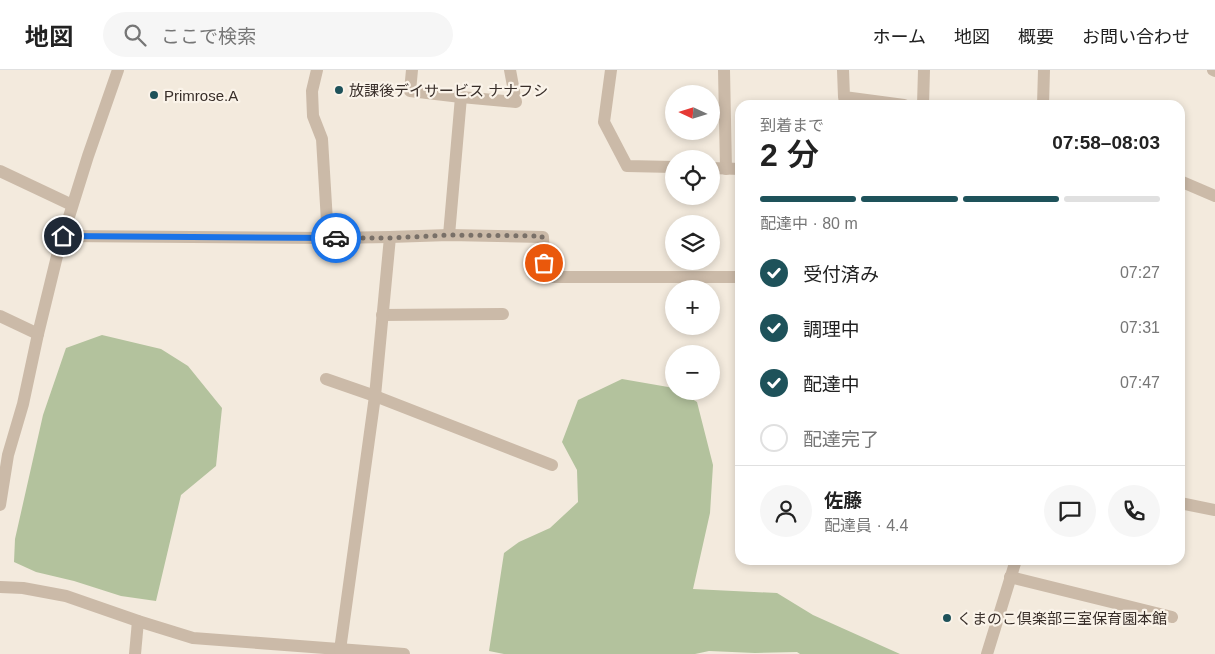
<!DOCTYPE html>
<html lang="ja">
<meta charset="utf-8">
<style>
:root{--surface:#fff;--page:#f6f6f6;--text:#222;--muted:#767676;--line:#e0e0e0;--accent:#1e525a}
body{margin:0;font-family:Helvetica,"Noto Sans JP",sans-serif;background:var(--page);color:var(--text);height:100vh;display:flex;flex-direction:column;font-size:19px;white-space:nowrap}
*{box-sizing:border-box;margin:0}
p{font-size:16px;color:var(--muted)}
.icon{flex:none;width:28px;height:28px;fill:none;stroke:currentColor;stroke-width:2;stroke-linecap:round;stroke-linejoin:round}
.map{position:relative;flex:1;overflow:hidden}
.sheet{position:absolute;left:735px;top:30px;width:450px;height:465px;display:flex;flex-direction:column;background:var(--surface);border-radius:15px;box-shadow:0 2px 8px #0003}
.sheet>*{flex:none}
.needle{width:32px;rotate:274deg}
.buttons{position:absolute;left:665px;top:15px;display:grid;gap:10px}
.buttons a{display:grid;place-items:center;width:55px;height:55px;border-radius:50%;background:var(--surface);box-shadow:0 2px 8px #0003;font-size:25px}
.pin{position:absolute;display:grid;place-items:center;width:42px;height:42px;color:#fff;margin:-21px;border:2px solid #fff;border-radius:50%;box-shadow:0 1px 5px #0007}
.courier{position:absolute;display:grid;place-items:center;width:50px;height:50px;margin:-25px;border:4px solid #1a73e8;border-radius:50%;background:#fff;color:#222;box-shadow:0 1px 6px #0007}
.head em{font-style:normal;font-weight:600}
.head div{display:flex;flex-direction:column-reverse}
.head{display:flex;align-items:center;justify-content:space-between;height:85px;padding:0 25px}
h1{font-size:32px;font-weight:600;line-height:38px}
.bar{display:grid;grid-template-columns:repeat(4,1fr);gap:8px 5px;align-content:center;height:60px;padding:0 25px}
.bar i{height:6px;border-radius:4px;background:var(--line)}
.bar .selected{background:var(--accent)}
.bar p{grid-column:span 4}
.line{display:flex;align-items:center;gap:12px;padding:0 25px;border-top:1px solid var(--line)}
.line div{flex:1}
.round{display:grid;place-items:center;flex:none;width:52px;height:52px;border-radius:26px;background:var(--page)}
ol{padding:0 25px;list-style:none}
li{display:flex;align-items:center;gap:15px;height:55px}
li p{margin-inline-start:auto}
li .icon{padding:5px;border-radius:50%;background:var(--accent);color:#fff;stroke-width:4}
li:last-child{color:var(--muted)}
li i{width:28px;height:28px;border:2px solid var(--line);border-radius:50%}
header{display:flex;align-items:center;gap:30px;box-sizing:border-box;height:70px;padding:0 25px;background:var(--surface);border-bottom:1px solid var(--line)}
header strong{font-size:24px}
nav{display:flex;gap:28px;margin-inline-start:auto;font-size:18px}
.search{width:350px;height:45px;background:var(--page);display:flex;align-items:center;gap:12px;box-sizing:border-box;padding:0 18px;border-radius:28px;color:var(--muted);font-size:19px}
.map>svg:first-child{display:block}
.green{fill:#b3c29d}
.lines{fill:none;stroke-linecap:round;stroke-linejoin:round}
.minor{stroke:#cbbaa8;stroke-width:12}
.tertiary{stroke:#cbbaa8;stroke-width:12}
.done{stroke:#797068;stroke-width:5;stroke-dasharray:0 9}
.route{stroke:#1a73e8;stroke-width:6}
.poi-dot{fill:#1e525a;stroke:#faf3e9;stroke-width:2}
.labels{text-anchor:middle;dominant-baseline:central;stroke-width:4.5;stroke-linejoin:round;paint-order:stroke}
.poi-label{font-size:15px;fill:#382e29;stroke:#faf3e9;text-anchor:start}
</style>
<header>
<strong>地図</strong>
<div class="search"><svg class="icon" aria-label="search" viewBox="0 0 24 24"><circle cx="10" cy="10" r="6"/><path d="M15 15l6 6"/></svg>ここで検索</div>
<nav><a>ホーム</a><a>地図</a><a>概要</a><a>お問い合わせ</a></nav>
</header>
<div class="map">
<svg width="1215" height="584" viewBox="0 0 1215 584">
<rect width="100%" height="100%" fill="#f3eadd"/>
<g class="green">
<polygon points="102,265 161,279 188,296 222,338 216,396 181,425 156,531 121,526 74,511 36,502 14,492 15,469 43,345 66,278"/>
<polygon points="622,309 674,318 674,321 679,321 697,332 713,395 710,443 693,519 777,523 813,545 900,584 800,584 797,582 755,583 709,581 695,584 504,584 489,581 504,483 519,472 550,458 578,432 577,400 562,372 578,330"/>
</g>
<g class="lines">
<g class="minor">
<polyline points="317,0 312,21 313,46 322,69 328,168"/>
<polyline points="412,0 410,21 461,27 516,32 510,0"/>
<polyline points="611,0 604,52 627,96 674,97"/>
<polyline points="724,0 726,99"/>
<polyline points="843,0 844,27 904,35"/>
<polyline points="1213,0 1215,1"/>
<polyline points="923,35 924,0"/>
<polyline points="1043,35 1044,0"/>
<polyline points="711,98 740,99"/>
<polyline points="0,101 72,135"/>
<polyline points="1180,111 1215,126"/>
<polyline points="449,165 461,27"/>
<polyline points="63,166 328,168 390,167 449,165 543,167 545,207 740,207"/>
<polyline points="382,245 503,244"/>
<polyline points="0,246 38,264"/>
<polyline points="326,309 375,326 552,395"/>
<polyline points="1180,433 1215,440"/>
<polyline points="0,435 8,385 23,334 38,264 58,182 88,86 118,0"/>
<polyline points="1010,507 1172,547"/>
<polyline points="0,517 23,518 66,526 138,551 193,568 404,584"/>
<polyline points="340,580 375,326 390,167"/>
<polyline points="135,584 138,551"/>
</g>
<polyline class="tertiary" points="987,584 1016,490"/>
</g>
<g class="lines">
<polyline class="done" points="336,168 390,168 449,165 542,166 544,193"/>
<polyline class="route" points="63,166 336,168"/>
</g>
<g class="poi-dot">
<circle cx="339" cy="20" r="5"/>
<circle cx="154" cy="25" r="5"/>
<circle cx="947" cy="548" r="5"/>
</g>
<g class="labels">
<g class="poi-label">
<text x="349" y="20">放課後デイサービス ナナフシ</text>
<text x="164" y="25">Primrose.A</text>
<text x="957" y="548">くまのこ倶楽部三室保育園本館</text>
</g>
</g>
</svg>
<div class="buttons">
<a><svg class="needle" viewBox="-14 -14 28 28"><path d="M0-13l5 13h-10z" fill="#e53935"/><path d="M0 13l5-13h-10z" fill="#767676"/></svg></a>
<a><svg class="icon" aria-label="locate" viewBox="0 0 24 24"><circle cx="12" cy="12" r="6"/><path d="M12 2v4M12 18v4M2 12h4M18 12h4"/></svg></a>
<a><svg class="icon" aria-label="layers" viewBox="0 0 24 24"><path d="M12 4l9 5-9 5-9-5zM3 14l9 5 9-5"/></svg></a>
<a>+</a>
<a>−</a>
</div>
<div class="pin" style="left:544px;top:193px;background:#ea580c"><svg class="icon" aria-label="bag" viewBox="0 0 24 24"><path d="M5 8h14l-1 12H6zM9 8a3 3 0 0 1 6 0"/></svg></div>
<div class="pin" style="left:63px;top:166px;background:#1f2937"><svg class="icon" aria-label="home" viewBox="0 0 24 24"><path d="M3 11l9-7 9 7M6 9v11h12V9"/></svg></div>
<div class="courier" style="left:336px;top:168px"><svg class="icon" aria-label="car" viewBox="0 0 24 24"><path d="M5 17H2v-5l4-1 3-4h7l3 4 3 1v5h-3M9 17h6M6 11h13"/><circle cx="7" cy="17" r="2"/><circle cx="17" cy="17" r="2"/></svg></div>
<section class="sheet">
<div class="head"><div><h1>2 分</h1><p>到着まで</p></div><em>07:58–08:03</em></div>
<div class="bar"><i class="selected"></i><i class="selected"></i><i class="selected"></i><i></i><p>配達中 · 80 m</p></div>
<ol>
<li><svg class="icon" aria-label="check" viewBox="0 0 24 24"><path d="M5 12l5 5 9-10"/></svg>受付済み<p>07:27</p></li>
<li><svg class="icon" aria-label="check" viewBox="0 0 24 24"><path d="M5 12l5 5 9-10"/></svg>調理中<p>07:31</p></li>
<li><svg class="icon" aria-label="check" viewBox="0 0 24 24"><path d="M5 12l5 5 9-10"/></svg>配達中<p>07:47</p></li>
<li><i></i>配達完了</li>
</ol>
<div class="line" style="height:90px"><a class="round"><svg class="icon" aria-label="person" viewBox="0 0 24 24"><circle cx="12" cy="8" r="4"/><path d="M4 21q1-7 8-7t8 7"/></svg></a><div><b>佐藤</b><p>配達員 · 4.4</p></div><a class="round"><svg class="icon" aria-label="chat" viewBox="0 0 24 24"><path d="M4 5h16v11H9l-5 4z"/></svg></a><a class="round"><svg class="icon" aria-label="phone" viewBox="0 0 24 24"><path d="M5 4h4l2 5-3 2q2 4 5 5l2-3 5 2v4C11 20 4 13 5 4z"/></svg></a></div>
</section>
</div>
